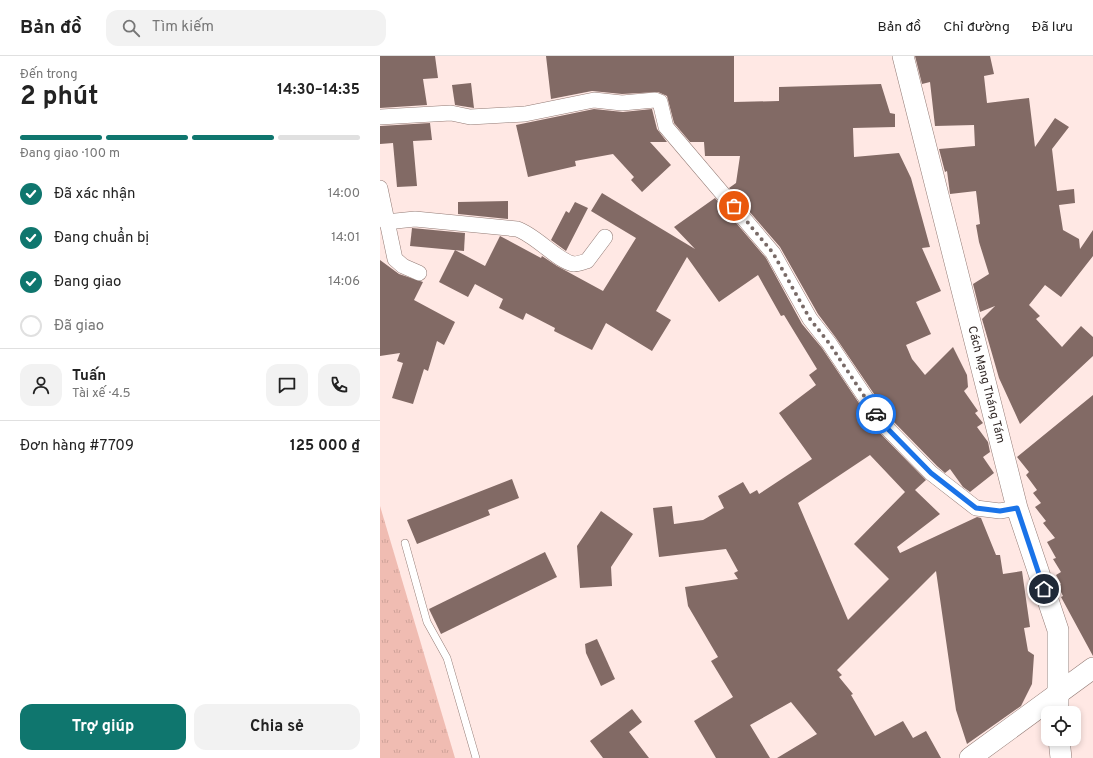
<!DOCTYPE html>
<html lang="vi">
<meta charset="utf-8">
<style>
:root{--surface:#fff;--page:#f2f2f2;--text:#222;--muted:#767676;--line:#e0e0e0;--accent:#0f766e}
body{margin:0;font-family:Overpass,sans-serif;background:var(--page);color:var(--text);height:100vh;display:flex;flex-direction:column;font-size:15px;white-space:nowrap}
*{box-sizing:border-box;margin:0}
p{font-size:13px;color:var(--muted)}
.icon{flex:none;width:22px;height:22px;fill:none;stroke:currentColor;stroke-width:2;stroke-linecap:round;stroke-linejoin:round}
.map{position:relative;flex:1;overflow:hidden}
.drawer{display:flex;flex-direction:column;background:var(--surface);width:380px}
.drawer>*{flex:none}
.controls{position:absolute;left:661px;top:650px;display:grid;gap:8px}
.controls a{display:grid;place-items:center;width:40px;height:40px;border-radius:8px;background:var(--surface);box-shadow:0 2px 6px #0003;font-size:20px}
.pin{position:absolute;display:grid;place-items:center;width:34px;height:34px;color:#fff;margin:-17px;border:2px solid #fff;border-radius:50%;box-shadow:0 1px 4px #0007}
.courier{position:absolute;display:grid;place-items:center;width:40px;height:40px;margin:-20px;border:3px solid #1a73e8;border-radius:50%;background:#fff;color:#222;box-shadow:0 1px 5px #0007}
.overview em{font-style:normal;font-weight:700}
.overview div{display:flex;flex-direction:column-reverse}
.overview{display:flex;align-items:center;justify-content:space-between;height:68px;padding:0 20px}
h1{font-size:26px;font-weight:700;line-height:30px}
.bar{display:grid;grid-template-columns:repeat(4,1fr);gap:6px 4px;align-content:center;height:48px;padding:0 20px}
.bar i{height:5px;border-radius:3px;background:var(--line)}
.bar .active{background:var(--accent)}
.bar p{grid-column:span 4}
.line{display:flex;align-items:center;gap:10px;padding:0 20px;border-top:1px solid var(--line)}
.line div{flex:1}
.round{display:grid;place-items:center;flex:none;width:42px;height:42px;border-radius:12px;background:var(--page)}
ol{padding:0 20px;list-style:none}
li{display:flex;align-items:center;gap:12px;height:44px}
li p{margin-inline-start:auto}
li .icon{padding:4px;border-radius:50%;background:var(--accent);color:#fff;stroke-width:4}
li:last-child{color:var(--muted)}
li i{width:22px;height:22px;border:2px solid var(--line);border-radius:50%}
.button{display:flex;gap:8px;margin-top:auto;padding:8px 20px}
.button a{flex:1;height:46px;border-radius:12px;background:var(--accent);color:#fff;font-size:16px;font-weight:700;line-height:46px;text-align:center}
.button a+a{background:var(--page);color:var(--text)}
header{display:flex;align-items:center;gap:24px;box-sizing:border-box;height:56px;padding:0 20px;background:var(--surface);border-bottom:1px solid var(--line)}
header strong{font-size:19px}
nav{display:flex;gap:22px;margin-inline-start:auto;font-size:14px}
.search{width:280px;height:36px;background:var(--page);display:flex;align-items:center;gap:10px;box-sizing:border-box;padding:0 14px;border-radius:12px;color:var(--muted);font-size:15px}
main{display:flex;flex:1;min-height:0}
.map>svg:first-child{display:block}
.grass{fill:url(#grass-tufts)}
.building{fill:#826a65;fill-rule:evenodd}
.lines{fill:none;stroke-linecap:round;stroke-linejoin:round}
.lane-casing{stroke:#937b75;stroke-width:8}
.street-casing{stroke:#937b75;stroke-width:16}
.secondary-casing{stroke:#937b75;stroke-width:22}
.lane{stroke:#fff;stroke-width:7}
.street{stroke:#fff;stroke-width:15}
.secondary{stroke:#fff;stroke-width:21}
.done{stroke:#796b68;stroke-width:4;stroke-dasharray:0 7.2}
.route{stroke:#1a73e8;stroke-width:5}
.labels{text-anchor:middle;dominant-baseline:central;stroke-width:4;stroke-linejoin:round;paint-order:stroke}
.street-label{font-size:12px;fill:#312725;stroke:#fff}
</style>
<header>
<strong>Bản đồ</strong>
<div class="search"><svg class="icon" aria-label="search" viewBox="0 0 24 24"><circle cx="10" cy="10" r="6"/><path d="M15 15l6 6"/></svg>Tìm kiếm</div>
<nav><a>Bản đồ</a><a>Chỉ đường</a><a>Đã lưu</a></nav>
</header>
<main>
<section class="drawer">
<div class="overview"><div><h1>2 phút</h1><p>Đến trong</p></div><em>14:30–14:35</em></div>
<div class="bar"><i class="active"></i><i class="active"></i><i class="active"></i><i></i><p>Đang giao · 100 m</p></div>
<ol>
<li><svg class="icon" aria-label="check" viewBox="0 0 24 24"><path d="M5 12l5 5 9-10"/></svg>Đã xác nhận<p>14:00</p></li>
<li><svg class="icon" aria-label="check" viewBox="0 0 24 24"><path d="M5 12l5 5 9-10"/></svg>Đang chuẩn bị<p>14:01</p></li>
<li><svg class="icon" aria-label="check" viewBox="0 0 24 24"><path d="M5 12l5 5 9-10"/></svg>Đang giao<p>14:06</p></li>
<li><i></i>Đã giao</li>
</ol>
<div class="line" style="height:72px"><a class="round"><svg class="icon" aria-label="person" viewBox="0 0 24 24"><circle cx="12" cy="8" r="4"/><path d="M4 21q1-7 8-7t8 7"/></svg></a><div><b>Tuấn</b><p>Tài xế · 4.5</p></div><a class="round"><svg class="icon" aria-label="chat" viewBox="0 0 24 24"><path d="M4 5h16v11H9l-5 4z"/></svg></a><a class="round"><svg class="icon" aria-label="phone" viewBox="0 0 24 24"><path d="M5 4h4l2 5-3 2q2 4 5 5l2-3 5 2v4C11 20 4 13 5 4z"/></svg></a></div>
<div class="line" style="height:52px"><div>Đơn hàng #7709</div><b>125 000 ₫</b></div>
<div class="button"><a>Trợ giúp</a><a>Chia sẻ</a></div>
</section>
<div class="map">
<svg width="713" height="702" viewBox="0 0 713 702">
<defs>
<pattern id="grass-tufts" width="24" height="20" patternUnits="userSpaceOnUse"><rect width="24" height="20" fill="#f0bcb2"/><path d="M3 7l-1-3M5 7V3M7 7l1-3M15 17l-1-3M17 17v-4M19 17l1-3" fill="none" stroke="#cea299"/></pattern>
</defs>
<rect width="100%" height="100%" fill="#ffe8e4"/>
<polygon class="grass" points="0,450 75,702 0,702"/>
<g class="building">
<polygon points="0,0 55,0 58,22 43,23 47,49 0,52"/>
<polygon points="166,0 354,0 354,46 399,45 399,31 501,28 510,57 515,58 515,71 473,72 474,101 519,97 531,122 550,191 542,192 561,235 536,246 551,278 526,289 532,303 545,319 573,291 587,319 588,331 584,335 598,355 595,357 603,367 597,371 608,386 610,396 603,401 614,417 590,436 583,431 570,413 565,417 557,410 511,363 456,282 438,258 400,191 349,132 356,127 360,100 325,100 324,86 310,86 294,67 287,40 278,36 242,38 212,35 171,43"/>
<polygon points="535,0 610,0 614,18 604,20 607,47 649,42 655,91 675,62 689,71 672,93 677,135 694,133 695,147 679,149 683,174 699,183 700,193 713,174 713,200 681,241 665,229 649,249 660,260 656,263 682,291 701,270 713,281 713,300 640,368 619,322 602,263 615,250 600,256 593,228 609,218 599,186 596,169 600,168 596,135 570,138 567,115 565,116 559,93 595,90 594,69 555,70 550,26 542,28"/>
<polygon points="91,27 94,52 75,49 72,29"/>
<polygon points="214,53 243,56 272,53 277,73 287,86 270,86 291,109 262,136 251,124 254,121 233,98 195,105 196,110 148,121 136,69"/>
<polygon points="50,67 52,84 33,85 37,130 17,131 13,87 0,88 0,70"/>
<path d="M222 137 315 193 294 171 335 142 386 202 422 268 442 292 497 374 546 424 535 434 560 458 517 491 520 497 597 461 601 462 616 499H620L623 518 642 515 650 571 644 572 648 595 654 599 652 628 641 650 587 688 576 654 556 515 457 614 462 619 459 621 473 638 471 639 495 680 523 665 533 682 546 675 561 702H397L437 678 411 646 370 669 390 702H336L314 665 353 641 331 605 338 601 308 550 305 531 358 523 354 517 358 515 346 493 279 501 273 452 292 450 294 468 323 464 344 452 338 440 363 426 370 438 377 434 379 438 432 403 399 357 436 329 429 319 437 313 404 259 401 260 378 219 339 246 307 201 276 255 291 264 272 295 226 267 212 294 174 275 175 272 146 257 143 264 119 252 123 243 95 228 88 241 59 226 75 194 105 210 120 180 161 202 162 200 177 210 223 235 256 182 211 155ZM490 399 525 436 474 488 509 523 468 564 418 447Z"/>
<polygon points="128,145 128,163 78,158 78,146"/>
<polygon points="195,146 208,152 186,195 171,184 186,155 189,157"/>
<polygon points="32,172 85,177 84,195 30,190"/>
<polygon points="0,204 19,218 43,226 34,244 75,266 64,289 57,285 48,315 44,313 33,348 12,342 23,307 17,305 20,297 0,300"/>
<polygon points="713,339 713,600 681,541 683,540 678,530 681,528 676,519 681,516 673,503 676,502 667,486 675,482 663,467 666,465 655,451 661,447 653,437 657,434 646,419 649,416 637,401"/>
<polygon points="132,423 139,442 108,454 110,459 37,488 27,464"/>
<polygon points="221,455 253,478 231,511 232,530 200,532 197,490"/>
<polygon points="165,496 177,521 61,578 49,553"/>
<polygon points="217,583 235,623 221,630 206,597 205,588"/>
<polygon points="252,653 262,666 249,676 269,702 223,702 210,685"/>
</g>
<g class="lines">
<g class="lane-casing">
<polyline id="lane" points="25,487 47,566 67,602 96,702"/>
</g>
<g class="street-casing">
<g id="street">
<polyline points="0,61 71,57 90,61 145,58 214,44 242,47 275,44 280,46 286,71 393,197 430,263 449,287 504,369 551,417 596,452 620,455 637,452"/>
<polyline points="0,132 15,203 23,210 39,217"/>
<path d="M6 166 35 163 137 173C156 179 178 206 194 208 198 208 203 206 207 205L225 181"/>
</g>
</g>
<g class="secondary-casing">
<g id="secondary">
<path id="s1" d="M523 0 637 452 678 574V657"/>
<polyline points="679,683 681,702"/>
<polyline points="590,702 713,612"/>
</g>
</g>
<use href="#lane" class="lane"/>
<use href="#street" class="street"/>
<use href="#secondary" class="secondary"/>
</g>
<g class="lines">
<polyline class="done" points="354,150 393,197 430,263 449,287 496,358"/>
<polyline class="route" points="496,358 504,369 551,417 596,452 620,455 637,452 664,533"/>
</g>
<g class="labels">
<g class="street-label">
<text stroke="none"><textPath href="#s1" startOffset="339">Cách Mạng Tháng Tám</textPath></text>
</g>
</g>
</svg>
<div class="controls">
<a><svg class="icon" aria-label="locate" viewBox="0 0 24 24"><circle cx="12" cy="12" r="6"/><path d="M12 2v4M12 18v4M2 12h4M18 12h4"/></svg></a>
</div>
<div class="pin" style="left:354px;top:150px;background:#ea580c"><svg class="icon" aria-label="bag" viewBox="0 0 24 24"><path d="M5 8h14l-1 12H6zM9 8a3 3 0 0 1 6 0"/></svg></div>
<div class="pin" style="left:664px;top:533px;background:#1f2937"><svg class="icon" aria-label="home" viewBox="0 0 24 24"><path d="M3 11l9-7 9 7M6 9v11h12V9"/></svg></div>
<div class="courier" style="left:496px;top:358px"><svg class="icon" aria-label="car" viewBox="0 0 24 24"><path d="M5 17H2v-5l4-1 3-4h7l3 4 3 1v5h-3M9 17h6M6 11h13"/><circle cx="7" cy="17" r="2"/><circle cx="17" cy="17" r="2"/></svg></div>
</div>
</main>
